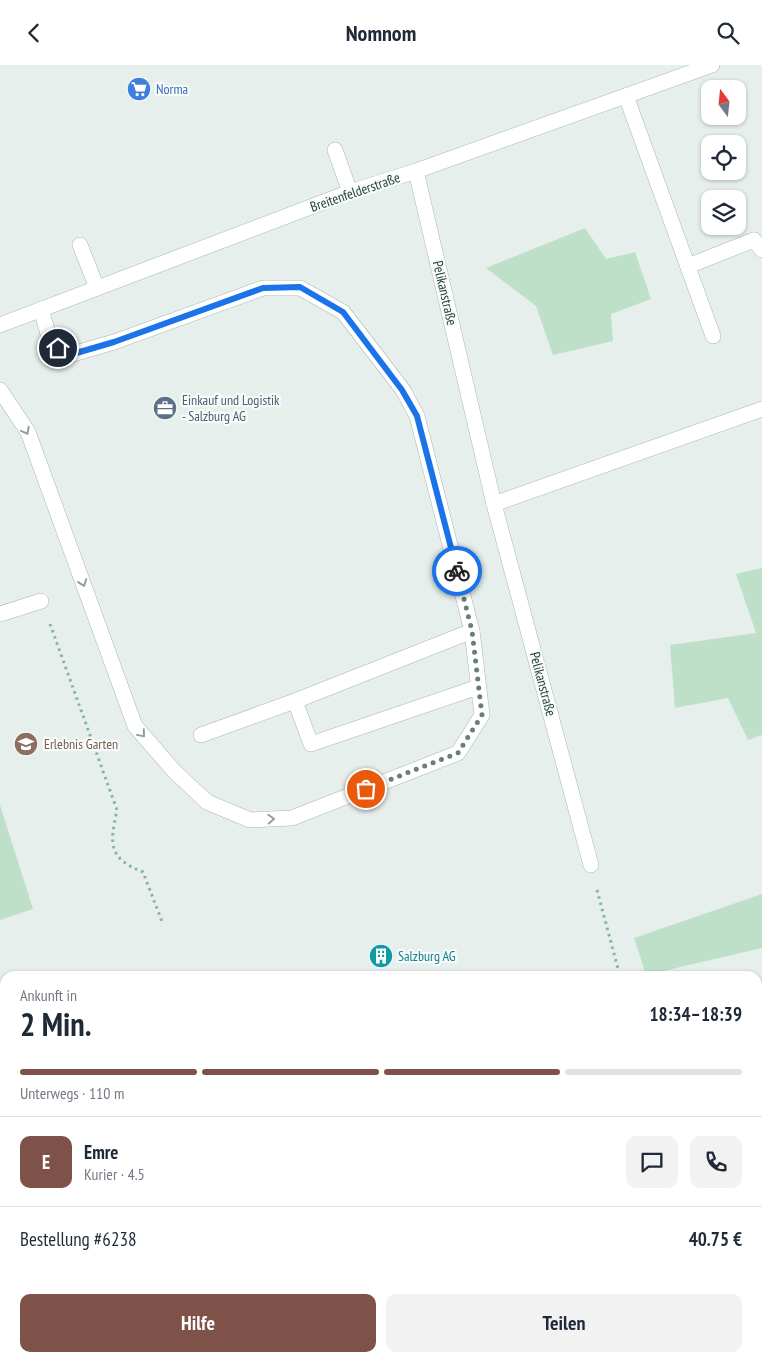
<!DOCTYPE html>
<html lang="de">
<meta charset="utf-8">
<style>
:root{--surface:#fff;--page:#f2f2f3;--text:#1f2937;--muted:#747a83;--line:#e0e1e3;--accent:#7f5249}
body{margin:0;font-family:"PT Sans Narrow",sans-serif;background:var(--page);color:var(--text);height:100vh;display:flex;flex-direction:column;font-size:19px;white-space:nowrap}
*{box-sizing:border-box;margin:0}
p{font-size:16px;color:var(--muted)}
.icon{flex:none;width:28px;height:28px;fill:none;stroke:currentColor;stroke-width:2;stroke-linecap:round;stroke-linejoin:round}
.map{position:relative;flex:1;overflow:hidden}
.drawer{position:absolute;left:0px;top:906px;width:762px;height:391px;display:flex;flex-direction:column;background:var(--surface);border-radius:15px 15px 0 0;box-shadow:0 1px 4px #0004}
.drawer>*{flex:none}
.needle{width:32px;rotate:345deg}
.buttons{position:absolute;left:701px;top:15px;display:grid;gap:10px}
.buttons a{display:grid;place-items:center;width:45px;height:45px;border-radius:10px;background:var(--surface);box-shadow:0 1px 4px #0004;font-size:25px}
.pin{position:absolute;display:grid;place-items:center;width:42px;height:42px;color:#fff;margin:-21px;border:2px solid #fff;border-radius:50%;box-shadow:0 1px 5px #0007}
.courier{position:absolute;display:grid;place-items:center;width:50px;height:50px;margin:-25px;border:4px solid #1a73e8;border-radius:50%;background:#fff;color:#222;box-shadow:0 1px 6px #0007}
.summary em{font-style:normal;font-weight:600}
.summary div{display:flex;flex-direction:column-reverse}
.summary{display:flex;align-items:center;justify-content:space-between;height:85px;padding:0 20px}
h1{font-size:32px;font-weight:600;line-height:38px}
.bar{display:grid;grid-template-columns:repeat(4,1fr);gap:8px 5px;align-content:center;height:60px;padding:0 20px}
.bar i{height:6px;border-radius:4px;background:var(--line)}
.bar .on{background:var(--accent)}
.bar p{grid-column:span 4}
.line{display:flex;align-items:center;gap:12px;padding:0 20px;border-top:1px solid var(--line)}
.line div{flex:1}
.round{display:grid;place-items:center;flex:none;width:52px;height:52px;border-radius:10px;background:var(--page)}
.primary-button{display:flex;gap:10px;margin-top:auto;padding:10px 20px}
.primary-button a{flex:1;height:58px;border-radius:10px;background:var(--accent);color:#fff;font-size:20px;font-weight:600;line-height:58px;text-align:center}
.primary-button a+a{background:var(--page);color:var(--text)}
header{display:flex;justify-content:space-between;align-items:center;height:65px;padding:0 20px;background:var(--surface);font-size:22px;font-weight:600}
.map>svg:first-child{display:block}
.green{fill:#bfe0c8}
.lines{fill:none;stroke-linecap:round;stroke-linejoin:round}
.minor-casing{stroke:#a8b8b2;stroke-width:16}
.path{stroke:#86b3a5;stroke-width:3;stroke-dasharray:2.5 4;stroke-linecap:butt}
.minor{stroke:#fff;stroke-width:15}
.oneway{stroke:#92a09c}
.done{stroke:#687f78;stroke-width:5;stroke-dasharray:0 9}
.route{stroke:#1a73e8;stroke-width:6}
.labels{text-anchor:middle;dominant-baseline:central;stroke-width:4.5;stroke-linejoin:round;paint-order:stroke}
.shop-label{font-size:14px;fill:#366cbe;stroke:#f7fbf9;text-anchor:start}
.street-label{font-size:14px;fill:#24423a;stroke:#f7fbf9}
.service-label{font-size:14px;fill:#4e5e75;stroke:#f7fbf9;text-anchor:start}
.education-label{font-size:14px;fill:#785e54;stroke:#f7fbf9;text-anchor:start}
.culture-label{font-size:14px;fill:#0d838f;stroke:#f7fbf9;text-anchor:start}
</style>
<header><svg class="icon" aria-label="back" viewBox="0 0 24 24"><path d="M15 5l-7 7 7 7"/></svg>Nomnom<svg class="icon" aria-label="search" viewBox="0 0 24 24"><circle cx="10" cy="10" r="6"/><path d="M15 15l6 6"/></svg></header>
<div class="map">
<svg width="762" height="1297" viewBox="0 0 762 1297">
<rect width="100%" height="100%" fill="#e6efeb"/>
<g class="green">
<polygon points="585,163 606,194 635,187 651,234 611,249 613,276 553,290 536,241 486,203"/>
<polygon points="762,503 762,670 748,675 728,633 675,643 670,580 756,568 736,509"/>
<polygon points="0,740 33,844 0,855"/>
<polygon points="762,829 762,883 646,910 634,873"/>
<polygon points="762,944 762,1031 758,1033 758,946"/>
<polygon points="671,1292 672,1297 580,1297 578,1293"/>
<polygon points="311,1293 311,1292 389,1293 372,1297 312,1297"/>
</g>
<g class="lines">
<g class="minor-casing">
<g id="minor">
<polyline points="626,31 713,271"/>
<polyline points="335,85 350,127"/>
<polyline points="416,106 494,439 591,800"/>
<polyline points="80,180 97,223"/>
<polyline points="688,201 754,175 762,185"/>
<polyline points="0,260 350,127 416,106 712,0"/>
<polyline points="0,325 28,367 135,661 174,706 207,737 250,755 292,753 458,688 482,650 472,566 417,351 403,325 343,247 300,223 263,223 114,277 66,291 50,276 41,244"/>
<polyline points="494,439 762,344"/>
<polyline points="0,549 41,536"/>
<polyline points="472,566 295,636 311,679 478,622"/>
<polyline points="201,670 295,636"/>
<polyline points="0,999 5,1011"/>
<polyline points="758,1171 762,1170"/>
<polyline points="412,1297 418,1292"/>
<polyline points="721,1297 721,1292"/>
</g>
</g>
<g class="path">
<path d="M50 559 117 745C110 778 107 793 143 807L163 859"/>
<polyline points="597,825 620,911"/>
<polyline points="642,1292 644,1297"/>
<polyline points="685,1292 686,1297"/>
</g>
<use href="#minor" class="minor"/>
</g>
<defs><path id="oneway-chevron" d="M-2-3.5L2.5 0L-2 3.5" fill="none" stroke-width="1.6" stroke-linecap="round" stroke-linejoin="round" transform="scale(1.25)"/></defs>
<g class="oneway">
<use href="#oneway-chevron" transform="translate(26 366) rotate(62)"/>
<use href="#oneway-chevron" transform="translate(83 518) rotate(70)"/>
<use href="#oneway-chevron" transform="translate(142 669) rotate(50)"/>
<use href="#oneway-chevron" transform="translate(271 754) rotate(-3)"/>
</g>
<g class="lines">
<polyline class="done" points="366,724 458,688 482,650 472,566 457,506"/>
<polyline class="route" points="58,283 66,291 114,277 263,223 300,222 343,247 402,325 417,351 457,506"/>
</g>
<defs>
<g id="supermarket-disc" transform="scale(1.25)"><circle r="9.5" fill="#3f7fe0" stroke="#f7fbf9"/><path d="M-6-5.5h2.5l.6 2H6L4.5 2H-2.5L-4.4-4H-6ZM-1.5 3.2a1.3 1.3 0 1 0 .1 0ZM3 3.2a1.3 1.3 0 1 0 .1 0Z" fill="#fff"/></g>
<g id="office-disc" transform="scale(1.25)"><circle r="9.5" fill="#5c6f8a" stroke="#f7fbf9"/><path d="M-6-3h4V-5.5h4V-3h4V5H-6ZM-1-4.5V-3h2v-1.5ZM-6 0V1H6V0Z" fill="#fff"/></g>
<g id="school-disc" transform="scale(1.25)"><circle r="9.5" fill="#8d6e63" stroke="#f7fbf9"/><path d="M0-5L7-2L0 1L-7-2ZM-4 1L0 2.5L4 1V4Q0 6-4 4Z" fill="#fff"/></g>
<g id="building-disc" transform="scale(1.25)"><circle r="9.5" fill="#0f9aa8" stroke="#f7fbf9"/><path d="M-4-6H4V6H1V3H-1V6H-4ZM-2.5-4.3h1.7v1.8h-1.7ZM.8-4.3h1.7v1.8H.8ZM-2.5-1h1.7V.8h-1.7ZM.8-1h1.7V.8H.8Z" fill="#fff"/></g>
</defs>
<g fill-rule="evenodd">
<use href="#supermarket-disc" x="139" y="24"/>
<use href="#office-disc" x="165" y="343"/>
<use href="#school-disc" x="26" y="679"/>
<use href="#building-disc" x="381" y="891"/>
</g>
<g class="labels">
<g class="shop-label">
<text x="156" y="24">Norma</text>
</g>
<g class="street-label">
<text transform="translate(355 127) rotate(-19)">Breitenfelderstraße</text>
<text transform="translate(445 228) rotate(77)">Pelikanstraße</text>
<text transform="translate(543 619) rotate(75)">Pelikanstraße</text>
</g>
<g class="service-label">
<text x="182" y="335">Einkauf und Logistik<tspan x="182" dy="16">- Salzburg AG</tspan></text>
</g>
<g class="education-label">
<text x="44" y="679">Erlebnis Garten</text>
</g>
<g class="culture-label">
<text x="398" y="891">Salzburg AG</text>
</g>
</g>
</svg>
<div class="buttons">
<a><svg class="needle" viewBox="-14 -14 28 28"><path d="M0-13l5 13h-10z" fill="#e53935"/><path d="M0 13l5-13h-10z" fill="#747a83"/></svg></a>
<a><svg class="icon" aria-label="locate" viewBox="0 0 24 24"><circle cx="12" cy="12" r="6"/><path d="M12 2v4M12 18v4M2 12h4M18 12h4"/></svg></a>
<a><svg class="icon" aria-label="layers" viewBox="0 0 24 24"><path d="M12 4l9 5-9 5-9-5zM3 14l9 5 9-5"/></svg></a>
</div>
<div class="pin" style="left:366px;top:724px;background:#ea580c"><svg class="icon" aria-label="bag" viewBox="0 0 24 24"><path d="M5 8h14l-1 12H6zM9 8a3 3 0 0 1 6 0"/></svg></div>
<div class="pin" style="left:58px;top:283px;background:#1f2937"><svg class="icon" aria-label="home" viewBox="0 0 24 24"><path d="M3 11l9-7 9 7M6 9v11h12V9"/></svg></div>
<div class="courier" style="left:457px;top:506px"><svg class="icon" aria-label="bike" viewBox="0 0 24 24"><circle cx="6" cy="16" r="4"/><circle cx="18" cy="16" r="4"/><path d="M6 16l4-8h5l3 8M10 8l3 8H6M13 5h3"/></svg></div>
<section class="drawer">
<div class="summary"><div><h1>2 Min.</h1><p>Ankunft in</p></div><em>18:34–18:39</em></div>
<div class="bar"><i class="on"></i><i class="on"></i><i class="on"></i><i></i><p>Unterwegs · 110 m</p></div>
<div class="line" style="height:90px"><b class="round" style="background:var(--accent);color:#fff">E</b><div><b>Emre</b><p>Kurier · 4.5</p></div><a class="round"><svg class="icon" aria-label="chat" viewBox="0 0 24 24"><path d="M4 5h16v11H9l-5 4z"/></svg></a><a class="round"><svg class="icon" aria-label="phone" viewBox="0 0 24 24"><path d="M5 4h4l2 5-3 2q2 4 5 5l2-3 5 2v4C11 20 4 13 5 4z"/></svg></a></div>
<div class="line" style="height:65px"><div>Bestellung #6238</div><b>40.75 €</b></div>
<div class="primary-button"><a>Hilfe</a><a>Teilen</a></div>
</section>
</div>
